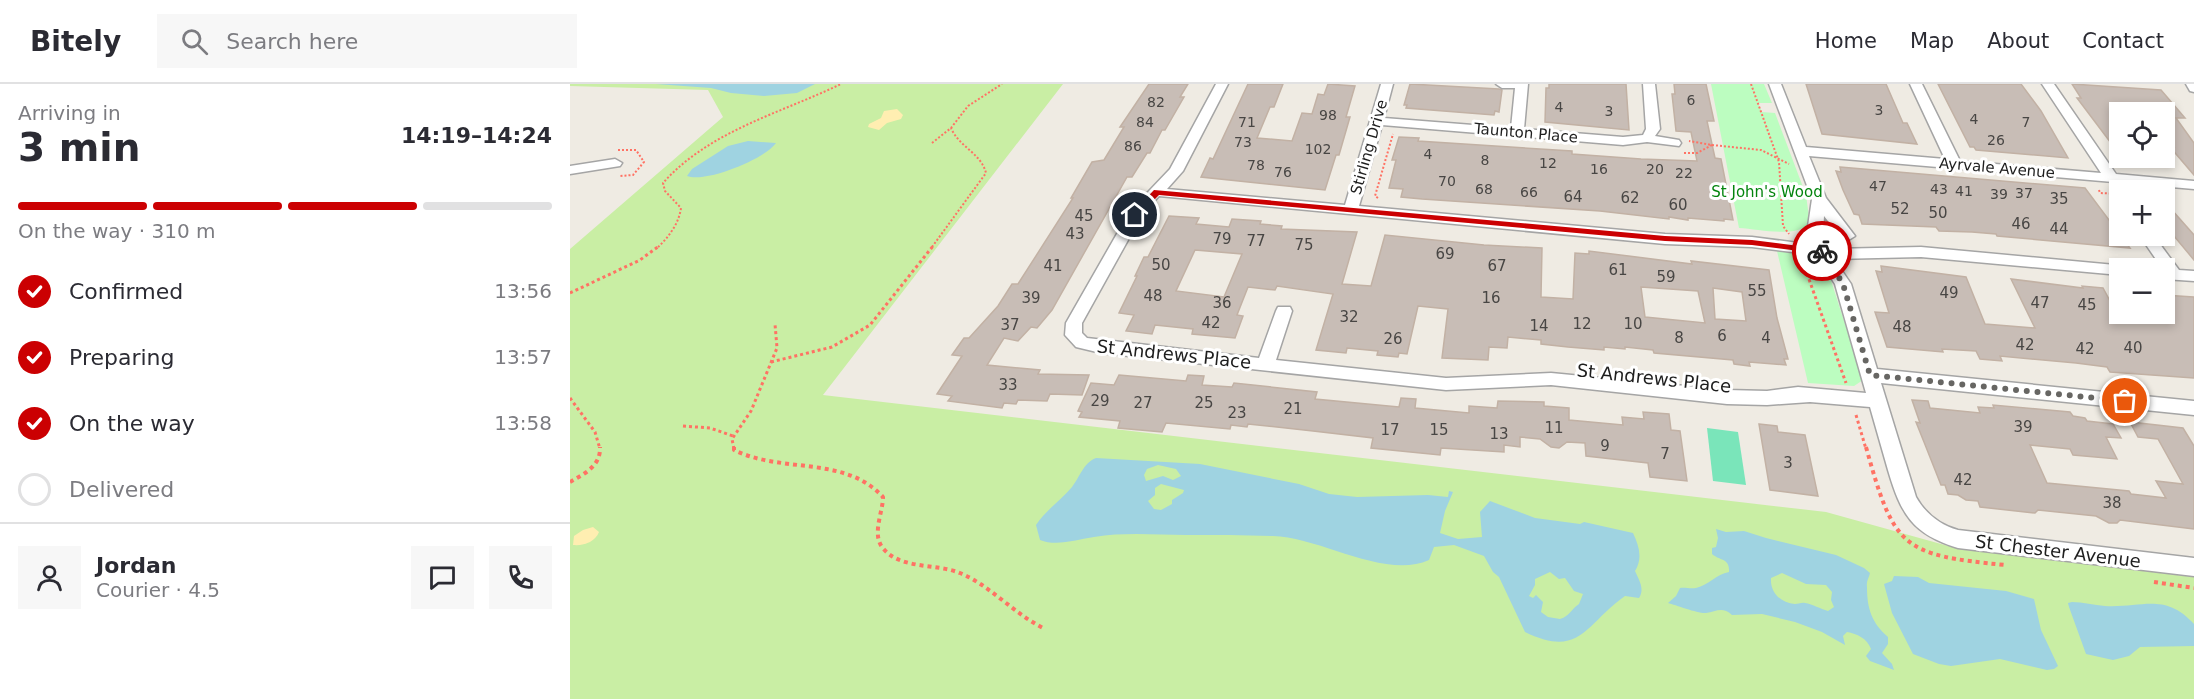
<!DOCTYPE html>
<meta charset="utf-8">
<style>
:root{--surface:#fff;--page:#f7f7f7;--text:#2b2b33;--muted:#7c7c81;--line:#e1e1e2;--accent:#cb0002}
body{margin:0;font-family:"DejaVu Sans",sans-serif;background:var(--page);color:var(--text);height:100vh;display:flex;flex-direction:column;font-size:22px;white-space:nowrap}
*{box-sizing:border-box;margin:0}
p{font-size:20px;color:var(--muted)}
.icon{flex:none;width:33px;height:33px;fill:none;stroke:currentColor;stroke-width:2;stroke-linecap:round;stroke-linejoin:round}
.map{position:relative;flex:1;overflow:hidden}
.details{display:flex;flex-direction:column;background:var(--surface);width:570px}
.details>*{flex:none}
.controls{position:absolute;left:1539px;top:18px;display:grid;gap:12px}
.controls a{display:grid;place-items:center;width:66px;height:66px;border-radius:0px;background:var(--surface);box-shadow:0 3px 9px #0003;font-size:30px}
.pin{position:absolute;display:grid;place-items:center;width:51px;height:51px;color:#fff;margin:-26px;border:3px solid #fff;border-radius:50%;box-shadow:0 2px 6px #0007}
.courier{position:absolute;display:grid;place-items:center;width:60px;height:60px;margin:-30px;border:4px solid #cb0002;border-radius:50%;background:#fff;color:#222;box-shadow:0 2px 8px #0007}
.headline em{font-style:normal;font-weight:700}
.headline div{display:flex;flex-direction:column-reverse}
.headline{display:flex;align-items:center;justify-content:space-between;height:102px;padding:0 18px}
h1{font-size:39px;font-weight:700;line-height:45px}
.bar{display:grid;grid-template-columns:repeat(4,1fr);gap:9px 6px;align-content:center;height:72px;padding:0 18px}
.bar i{height:8px;border-radius:4px;background:var(--line)}
.bar .selected{background:var(--accent)}
.bar p{grid-column:span 4}
.line{display:flex;align-items:center;gap:15px;padding:0 18px;border-top:2px solid var(--line)}
.line div{flex:1}
.round{display:grid;place-items:center;flex:none;width:63px;height:63px;border-radius:0px;background:var(--page)}
ol{padding:0 18px;list-style:none}
li{display:flex;align-items:center;gap:18px;height:66px}
li p{margin-inline-start:auto}
li .icon{padding:6px;border-radius:50%;background:var(--accent);color:#fff;stroke-width:4}
li:last-child{color:var(--muted)}
li i{width:33px;height:33px;border:3px solid var(--line);border-radius:50%}
header{display:flex;align-items:center;gap:36px;box-sizing:border-box;height:84px;padding:0 30px;background:var(--surface);border-bottom:2px solid var(--line)}
header strong{font-size:28px}
nav{display:flex;gap:33px;margin-inline-start:auto;font-size:21px}
.search{width:420px;height:54px;background:var(--page);display:flex;align-items:center;gap:15px;box-sizing:border-box;padding:0 21px;border-radius:0px;color:var(--muted);font-size:22px}
main{display:flex;flex:1;min-height:0}
.map>svg:first-child{display:block}
.grass{fill:#c9eea4}
.sand{fill:#ffeeb1}
.park{fill:#bcfdc0}
.pitch{fill:#7ae5ba}
.water{fill:#9fd3e1;fill-rule:evenodd}
.building{fill:#c8bdb6;stroke:#c2b1a4;stroke-width:1.5;fill-rule:evenodd}
.lines{fill:none;stroke-linecap:round;stroke-linejoin:round}
.minor-casing{stroke:#a5a5a5;stroke-width:3}
.path-far2{stroke:#ff7264;stroke-width:2;stroke-dasharray:2 2;stroke-linecap:butt}
.path-far1{stroke:#ff7264;stroke-width:3;stroke-dasharray:3 3;stroke-linecap:butt}
.path{stroke:#ff7264;stroke-width:4;stroke-dasharray:4 4;stroke-linecap:butt}
.minor{fill:#fff;fill-rule:evenodd}
.route{fill:#cb0002}
.done{stroke:#676663;stroke-width:6;stroke-dasharray:0 10.8}
.labels{text-anchor:middle;dominant-baseline:central;stroke-width:6;stroke-linejoin:round;paint-order:stroke}
.far-number-label{font-size:14px;fill:#484644}
.far-street-label{font-size:15px;fill:#1e1e1e;stroke:#fff}
.far-park-label{font-size:15px;fill:#03840d;stroke:#fff}
.number-label{font-size:15px;fill:#484644}
.street-label{font-size:18px;fill:#1e1e1e;stroke:#fff}
</style>
<header>
<strong>Bitely</strong>
<div class="search"><svg class="icon" aria-label="search" viewBox="0 0 24 24"><circle cx="10" cy="10" r="6"/><path d="M15 15l6 6"/></svg>Search here</div>
<nav><a>Home</a><a>Map</a><a>About</a><a>Contact</a></nav>
</header>
<main>
<section class="details">
<div class="headline"><div><h1>3 min</h1><p>Arriving in</p></div><em>14:19–14:24</em></div>
<div class="bar"><i class="selected"></i><i class="selected"></i><i class="selected"></i><i></i><p>On the way · 310 m</p></div>
<ol>
<li><svg class="icon" aria-label="check" viewBox="0 0 24 24"><path d="M5 12l5 5 9-10"/></svg>Confirmed<p>13:56</p></li>
<li><svg class="icon" aria-label="check" viewBox="0 0 24 24"><path d="M5 12l5 5 9-10"/></svg>Preparing<p>13:57</p></li>
<li><svg class="icon" aria-label="check" viewBox="0 0 24 24"><path d="M5 12l5 5 9-10"/></svg>On the way<p>13:58</p></li>
<li><i></i>Delivered</li>
</ol>
<div class="line" style="height:108px"><a class="round"><svg class="icon" aria-label="person" viewBox="0 0 24 24"><circle cx="12" cy="8" r="4"/><path d="M4 21q1-7 8-7t8 7"/></svg></a><div><b>Jordan</b><p>Courier · 4.5</p></div><a class="round"><svg class="icon" aria-label="chat" viewBox="0 0 24 24"><path d="M4 5h16v11H9l-5 4z"/></svg></a><a class="round"><svg class="icon" aria-label="phone" viewBox="0 0 24 24"><path d="M5 4h4l2 5-3 2q2 4 5 5l2-3 5 2v4C11 20 4 13 5 4z"/></svg></a></div>
</section>
<div class="map">
<svg width="1624" height="615" viewBox="0 0 1624 615">
<rect width="100%" height="100%" fill="#efebe3"/>
<polygon class="grass" points="0,0 493,0 253,311 1256,428 1389,465 1624,493 1624,615 0,615 0,165 153,33 138,6 0,2"/>
<g class="sand">
<polygon points="327,25 333,31 331,35 317,39 309,46 298,43 299,40 311,34 314,27"/>
<path d="M23 443 29 448C25 458 14 462 3 461L4 452 13 446Z"/>
</g>
<g class="park">
<path d="M1141 0H1194L1202 19H1188L1192 28 1205 29 1236 111 1240 140C1223 154 1189 145 1169 144Z"/>
<path d="M1207 167C1227 169 1243 168 1257 184L1293 296 1284 302 1238 299Z"/>
</g>
<polygon class="pitch" points="1137,344 1168,348 1176,401 1143,397"/>
<g class="water">
<polygon points="86,0 245,0 227,9 194,12 161,9 141,4"/>
<path d="M178 57 206 59C195 75 136 99 117 92L122 85 158 62Z"/>
<path d="M526 374 630 380 729 400 759 410 787 413 858 411 878 413 879 407 883 408 875 427 870 449 888 455 912 453 910 428 920 417 965 434 1010 440 1014 438 1063 449C1069 462 1073 474 1065 487 1069 496 1075 505 1069 514L1055 512C1015 540 1011 575 955 548L929 493 923 488 914 472 884 461 864 463 859 476C815 496 750 453 703 452 674 451 645 451 616 451 586 451 555 448 524 453 508 455 487 463 470 456L466 441C476 426 490 417 502 403 510 393 513 379 526 374ZM588 381 606 385 611 392 603 396 593 392 576 397 574 391 577 385ZM591 400 614 406 613 409 602 416V420L591 426 584 425 578 417 585 411V404ZM980 488 989 495 995 494 1004 507 1013 510 1009 520C1001 525 1000 532 990 535L978 533 971 528 973 518 966 511 963 514 959 512 965 501V495Z"/>
<path d="M1146 445 1156 448 1174 447 1196 454 1266 471 1294 484 1300 489C1299 494 1296 497 1297 503 1297 525 1302 539 1318 553V560L1312 569 1322 580 1324 586 1300 577 1296 572 1301 565C1297 554 1287 550 1277 548L1273 552 1275 561 1252 548 1225 538 1192 530 1162 531C1152 522 1146 528 1136 529 1129 530 1106 521 1098 519L1106 512 1110 504C1115 503 1120 505 1126 504 1139 501 1146 490 1159 488 1160 474 1150 477 1142 470V464L1146 463 1148 454ZM1212 489 1236 500 1256 501 1262 508 1261 516 1264 523 1258 527C1250 525 1243 520 1235 519 1232 518 1228 520 1225 520 1211 519 1200 509 1201 494Z"/>
<polygon points="1324,492 1348,493 1359,499 1436,507 1464,515 1471,546 1488,582 1484,585 1477,586 1430,575 1381,582 1369,580 1343,570 1322,529 1314,500 1322,497"/>
<path d="M1502 518C1513 518 1524 521 1535 522 1572 524 1595 508 1624 540V562L1570 563 1559 572 1543 576 1516 570 1499 523 1498 519Z"/>
</g>
<g class="building">
<polygon points="579,0 618,0 610,13 614,13 595,46 592,46 580,69 577,69 562,93 557,93 482,226 467,244 461,243 448,257 434,254 417,281 470,286 468,290 519,291 512,311 480,310 477,317 448,316 446,320 434,319 432,324 378,317 382,312 367,310 392,272 382,271 394,254 399,254 428,222 442,200 448,200 503,114 501,114 522,78 534,76 554,43 550,43"/>
<polygon points="678,0 713,0 704,23 700,23 687,54 722,57 732,29 742,30 748,10 754,11 758,0 785,2 776,33 780,33 769,71 766,71 755,106 631,93 640,74 643,75"/>
<polygon points="840,0 929,5 932,6 929,28 925,27 924,31 836,24 837,21 834,21"/>
<polygon points="979,0 1056,0 1059,46 975,38 976,4 979,4"/>
<polygon points="1104,0 1136,0 1144,37 1137,37 1145,74 1151,75 1163,136 1154,135 1154,137 1118,134 1118,136 1099,133 1099,135 1030,127 852,115 831,113 833,105 819,104 826,76 822,76 829,53 849,54 848,57 1002,67 1002,70 1071,75 1127,77 1121,48 1106,47 1102,10 1105,10"/>
<polygon points="1236,0 1316,0 1333,39 1337,39 1347,60 1252,50"/>
<polygon points="1368,0 1451,0 1471,27 1498,74 1406,66 1404,63 1400,63"/>
<polygon points="1502,0 1591,6 1615,34 1606,34 1624,59 1624,91 1600,63 1604,63 1594,50 1594,28 1577,28 1572,23 1550,22 1550,71 1507,14 1511,14"/>
<polygon points="1270,83 1515,104 1560,164 1427,152 1426,150 1402,148 1369,147 1366,143 1292,140 1289,131 1284,130 1273,106 1266,87 1271,88"/>
<polygon points="1594,117 1624,151 1624,176 1594,140"/>
<path d="M599 132 629 134 626 140 659 143 662 135 691 137 690 140 712 142 711 145 787 148 772 200 801 202 815 151 914 161 972 164 971 213 1003 215 1005 169 1019 170V167L1122 180 1121 177 1199 186 1207 234 1218 275H1214L1216 281 1179 278 1180 282 1164 280 1163 276 1084 269 1083 266 1055 263V265L1034 263V266L998 263 971 260V256L938 253 937 264 919 263 918 276 872 274 878 225 848 222 837 270 829 269 828 273 807 271 808 267 777 264 776 269 746 266 763 210 707 202 705 206 678 203 667 231 673 232 665 254 622 250 623 245 585 241 582 250 556 247 564 231 549 229 567 192H565L574 173H578ZM625 166 672 170 654 213 606 207ZM1071 203 1128 207 1135 239 1075 233ZM1143 204 1172 208 1176 237 1145 235Z"/>
<polygon points="1311,182 1396,193 1415,240 1465,244 1441,195 1513,204 1512,202 1533,204 1547,230 1594,230 1594,211 1624,213 1624,294 1540,288 1537,283 1506,279 1430,272 1432,277 1410,275 1406,267 1372,265 1373,268 1317,263 1305,228 1319,229 1306,187 1312,188"/>
<polygon points="549,291 616,297 618,291 634,292 632,301 662,303 664,299 747,308 745,315 829,323 831,314 846,315 845,324 899,329 899,322 927,324 928,317 974,318 974,322 999,324 999,336 1053,341 1052,333 1074,335 1073,328 1099,330 1101,346 1110,347 1117,397 1080,393 1078,379 1016,372 1015,359 997,358 989,364 981,363 970,355 950,353 950,363 934,361 934,368 871,364 870,371 801,364 803,354 743,347 678,340 677,343 661,341 660,345 596,339 592,348 548,344 550,337 509,333 512,328 508,327 521,299 544,301"/>
<polygon points="1342,316 1358,317 1360,324 1410,329 1408,323 1424,324 1423,321 1500,328 1503,332 1515,334 1517,337 1543,340 1551,354 1536,353 1547,375 1503,371 1500,365 1460,361 1477,399 1559,407 1561,410 1596,414 1586,397 1613,400 1588,355 1568,353 1560,338 1613,344 1624,362 1624,445 1550,436 1547,439 1539,439 1526,432 1468,426 1465,429 1410,423 1408,417 1396,416 1388,411 1378,410 1375,401 1371,401 1354,358 1346,338 1350,339"/>
<polygon points="1189,340 1207,342 1208,348 1235,351 1248,412 1200,406"/>
</g>
<g class="lines">
<g class="minor-casing">
<g id="minor">
<path d="M646 0H658L613 87 597 105 775 121 811 0H823L814 34 941 44 945 4H932L926 0H958L954 45 1053 53 1073 51 1076 45 1073 0H1085L1090 45 1085 52 1109 56 1111 59 1109 62 1077 58 1053 61 812 41 789 122 1095 150 1182 153 1236 160 1233 156 1237 149 1242 115 1199 0H1211L1236 63 1375 75 1340 0H1352L1390 77 1531 89 1472 0H1484L1546 90 1624 97V105L1239 72 1256 114 1285 152 1277 157 1272 155 1254 132 1253 149 1249 156 1253 162 1262 165 1351 163 1556 182 1557 184H1550V191L1351 173 1264 175 1281 200 1307 285 1624 317V331L1311 299 1346 413C1355 429 1370 441 1388 446L1624 474V492L1388 464C1342 450 1331 430 1318 386 1312 365 1306 344 1300 323L1240 318 1197 321 1157 320 981 301 876 306 531 269 506 263 495 251 496 239 560 127 600 85ZM589 112 1095 160 1182 163 1246 171 1265 200 1296 309 1228 303 1197 307 1157 306 981 289 876 294 706 276 722 227 720 223H708L706 227 689 274 517 254 512 249V239L573 129Z"/>
<polygon points="1616,0 1624,0 1624,8 1620,7"/>
<polygon points="45,75 52,79 50,82 0,90 0,82"/>
<polygon points="1570,152 1584,152 1609,186 1624,187 1624,197 1594,195 1594,184 1592,184"/>
</g>
</g>
<g class="path-far2">
<polyline points="1181,0 1209,78 1213,142 1219,150"/>
<polyline points="362,59 381,44 398,22 432,0"/>
<polyline points="1142,61 1191,66 1219,80"/>
<polyline points="48,66 66,66 74,78 63,91 50,92"/>
<polyline points="1114,69 1127,69 1142,61 1119,57"/>
<polyline points="1529,106 1530,109 1550,110"/>
<polyline points="808,114 805,112 823,50"/>
<path d="M88 163C99 153 109 139 111 124L95 107 93 99C139 47 211 29 271 0"/>
<path d="M362 163 416 89C411 69 389 63 381 44"/>
</g>
<g class="path-far1">
<polyline points="1235,178 1235,184 1276,299"/>
<polyline points="0,209 70,176 89,162"/>
<polyline points="201,278 262,263 300,241 363,162"/>
<polyline points="0,314 25,348 30,365"/>
<polyline points="1286,331 1296,365"/>
<polyline points="113,342 140,344 163,352"/>
<polyline points="164,365 162,355 181,327 207,264 205,240"/>
</g>
<g class="path">
<path d="M164 363V366C213 390 274 371 313 413 313 428 302 449 312 463 329 486 366 479 390 489 421 502 444 530 475 545"/>
<path d="M1296 363C1324 464 1332 471 1435 481"/>
<path d="M0 398C14 390 31 382 30 363"/>
<polyline points="1584,498 1624,504"/>
</g>
<use href="#minor" class="minor"/>
</g>
<polygon class="route" points="584,106 1095,152 1182,156 1252,165 1256,167 1252,170 1182,161 1095,157 589,111 568,132 562,132 562,129"/>
<g class="lines">
<polyline class="done" points="1252,167 1273,200 1300,291 1555,317"/>
</g>
<g class="labels">
<g class="far-number-label">
<text x="1121" y="16">6</text>
<text x="586" y="18">82</text>
<text x="989" y="23">4</text>
<text x="1309" y="26">3</text>
<text x="1039" y="27">3</text>
<text x="758" y="31">98</text>
<text x="1404" y="35">4</text>
<text x="575" y="38">84</text>
<text x="677" y="38">71</text>
<text x="1456" y="38">7</text>
<text x="1426" y="56">26</text>
<text x="673" y="58">73</text>
<text x="563" y="62">86</text>
<text x="748" y="65">102</text>
<text x="858" y="70">4</text>
<text x="915" y="76">8</text>
<text x="978" y="79">12</text>
<text x="686" y="81">78</text>
<text x="1029" y="85">16</text>
<text x="1085" y="85">20</text>
<text x="713" y="88">76</text>
<text x="1114" y="89">22</text>
<text x="877" y="97">70</text>
<text x="1308" y="102">47</text>
<text x="914" y="105">68</text>
<text x="1369" y="105">43</text>
<text x="1394" y="107">41</text>
<text x="959" y="108">66</text>
<text x="1454" y="109">37</text>
<text x="1429" y="110">39</text>
</g>
<g class="far-street-label">
<text transform="translate(956 49) rotate(5)">Taunton Place</text>
<text transform="translate(799 63) rotate(-74)">Stirling Drive</text>
<text transform="translate(1427 84) rotate(5)">Ayrvale Avenue</text>
</g>
<g class="far-park-label">
<text x="1197" y="108">St John's Wood</text>
</g>
<g class="number-label">
<text x="1003" y="113">64</text>
<text x="1060" y="114">62</text>
<text x="1489" y="115">35</text>
<text x="1108" y="121">60</text>
<text x="1330" y="125">52</text>
<text x="1368" y="129">50</text>
<text x="514" y="132">45</text>
<text x="1451" y="140">46</text>
<text x="1489" y="145">44</text>
<text x="505" y="150">43</text>
<text x="652" y="155">79</text>
<text x="686" y="157">77</text>
<text x="734" y="161">75</text>
<text x="875" y="170">69</text>
<text x="591" y="181">50</text>
<text x="483" y="182">41</text>
<text x="927" y="182">67</text>
<text x="1048" y="186">61</text>
<text x="1096" y="193">59</text>
<text x="1187" y="207">55</text>
<text x="1379" y="209">49</text>
<text x="583" y="212">48</text>
<text x="461" y="214">39</text>
<text x="921" y="214">16</text>
<text x="652" y="219">36</text>
<text x="1470" y="219">47</text>
<text x="1517" y="221">45</text>
<text x="779" y="233">32</text>
<text x="641" y="239">42</text>
<text x="1012" y="240">12</text>
<text x="1063" y="240">10</text>
<text x="440" y="241">37</text>
<text x="969" y="242">14</text>
<text x="1332" y="243">48</text>
<text x="1152" y="252">6</text>
<text x="1109" y="254">8</text>
<text x="1196" y="254">4</text>
<text x="823" y="255">26</text>
<text x="1455" y="261">42</text>
<text x="1563" y="264">40</text>
<text x="1515" y="265">42</text>
<text x="438" y="301">33</text>
<text x="530" y="317">29</text>
<text x="573" y="319">27</text>
<text x="634" y="319">25</text>
<text x="723" y="325">21</text>
<text x="667" y="329">23</text>
<text x="1453" y="343">39</text>
<text x="984" y="344">11</text>
<text x="820" y="346">17</text>
<text x="869" y="346">15</text>
<text x="929" y="350">13</text>
<text x="1035" y="362">9</text>
<text x="1095" y="370">7</text>
<text x="1218" y="379">3</text>
<text x="1393" y="396">42</text>
<text x="1542" y="419">38</text>
</g>
<g class="street-label">
<text transform="translate(604 270) rotate(6)">St Andrews Place</text>
<text transform="translate(1084 294) rotate(6)">St Andrews Place</text>
<text transform="translate(1488 467) rotate(7)">St Chester Avenue</text>
</g>
</g>
</svg>
<div class="controls">
<a><svg class="icon" aria-label="locate" viewBox="0 0 24 24"><circle cx="12" cy="12" r="6"/><path d="M12 2v4M12 18v4M2 12h4M18 12h4"/></svg></a>
<a>+</a>
<a>−</a>
</div>
<div class="pin" style="left:1555px;top:317px;background:#ea580c"><svg class="icon" aria-label="bag" viewBox="0 0 24 24"><path d="M5 8h14l-1 12H6zM9 8a3 3 0 0 1 6 0"/></svg></div>
<div class="pin" style="left:565px;top:131px;background:#1f2937"><svg class="icon" aria-label="home" viewBox="0 0 24 24"><path d="M3 11l9-7 9 7M6 9v11h12V9"/></svg></div>
<div class="courier" style="left:1252px;top:167px"><svg class="icon" aria-label="bike" viewBox="0 0 24 24"><circle cx="6" cy="16" r="4"/><circle cx="18" cy="16" r="4"/><path d="M6 16l4-8h5l3 8M10 8l3 8H6M13 5h3"/></svg></div>
</div>
</main>
